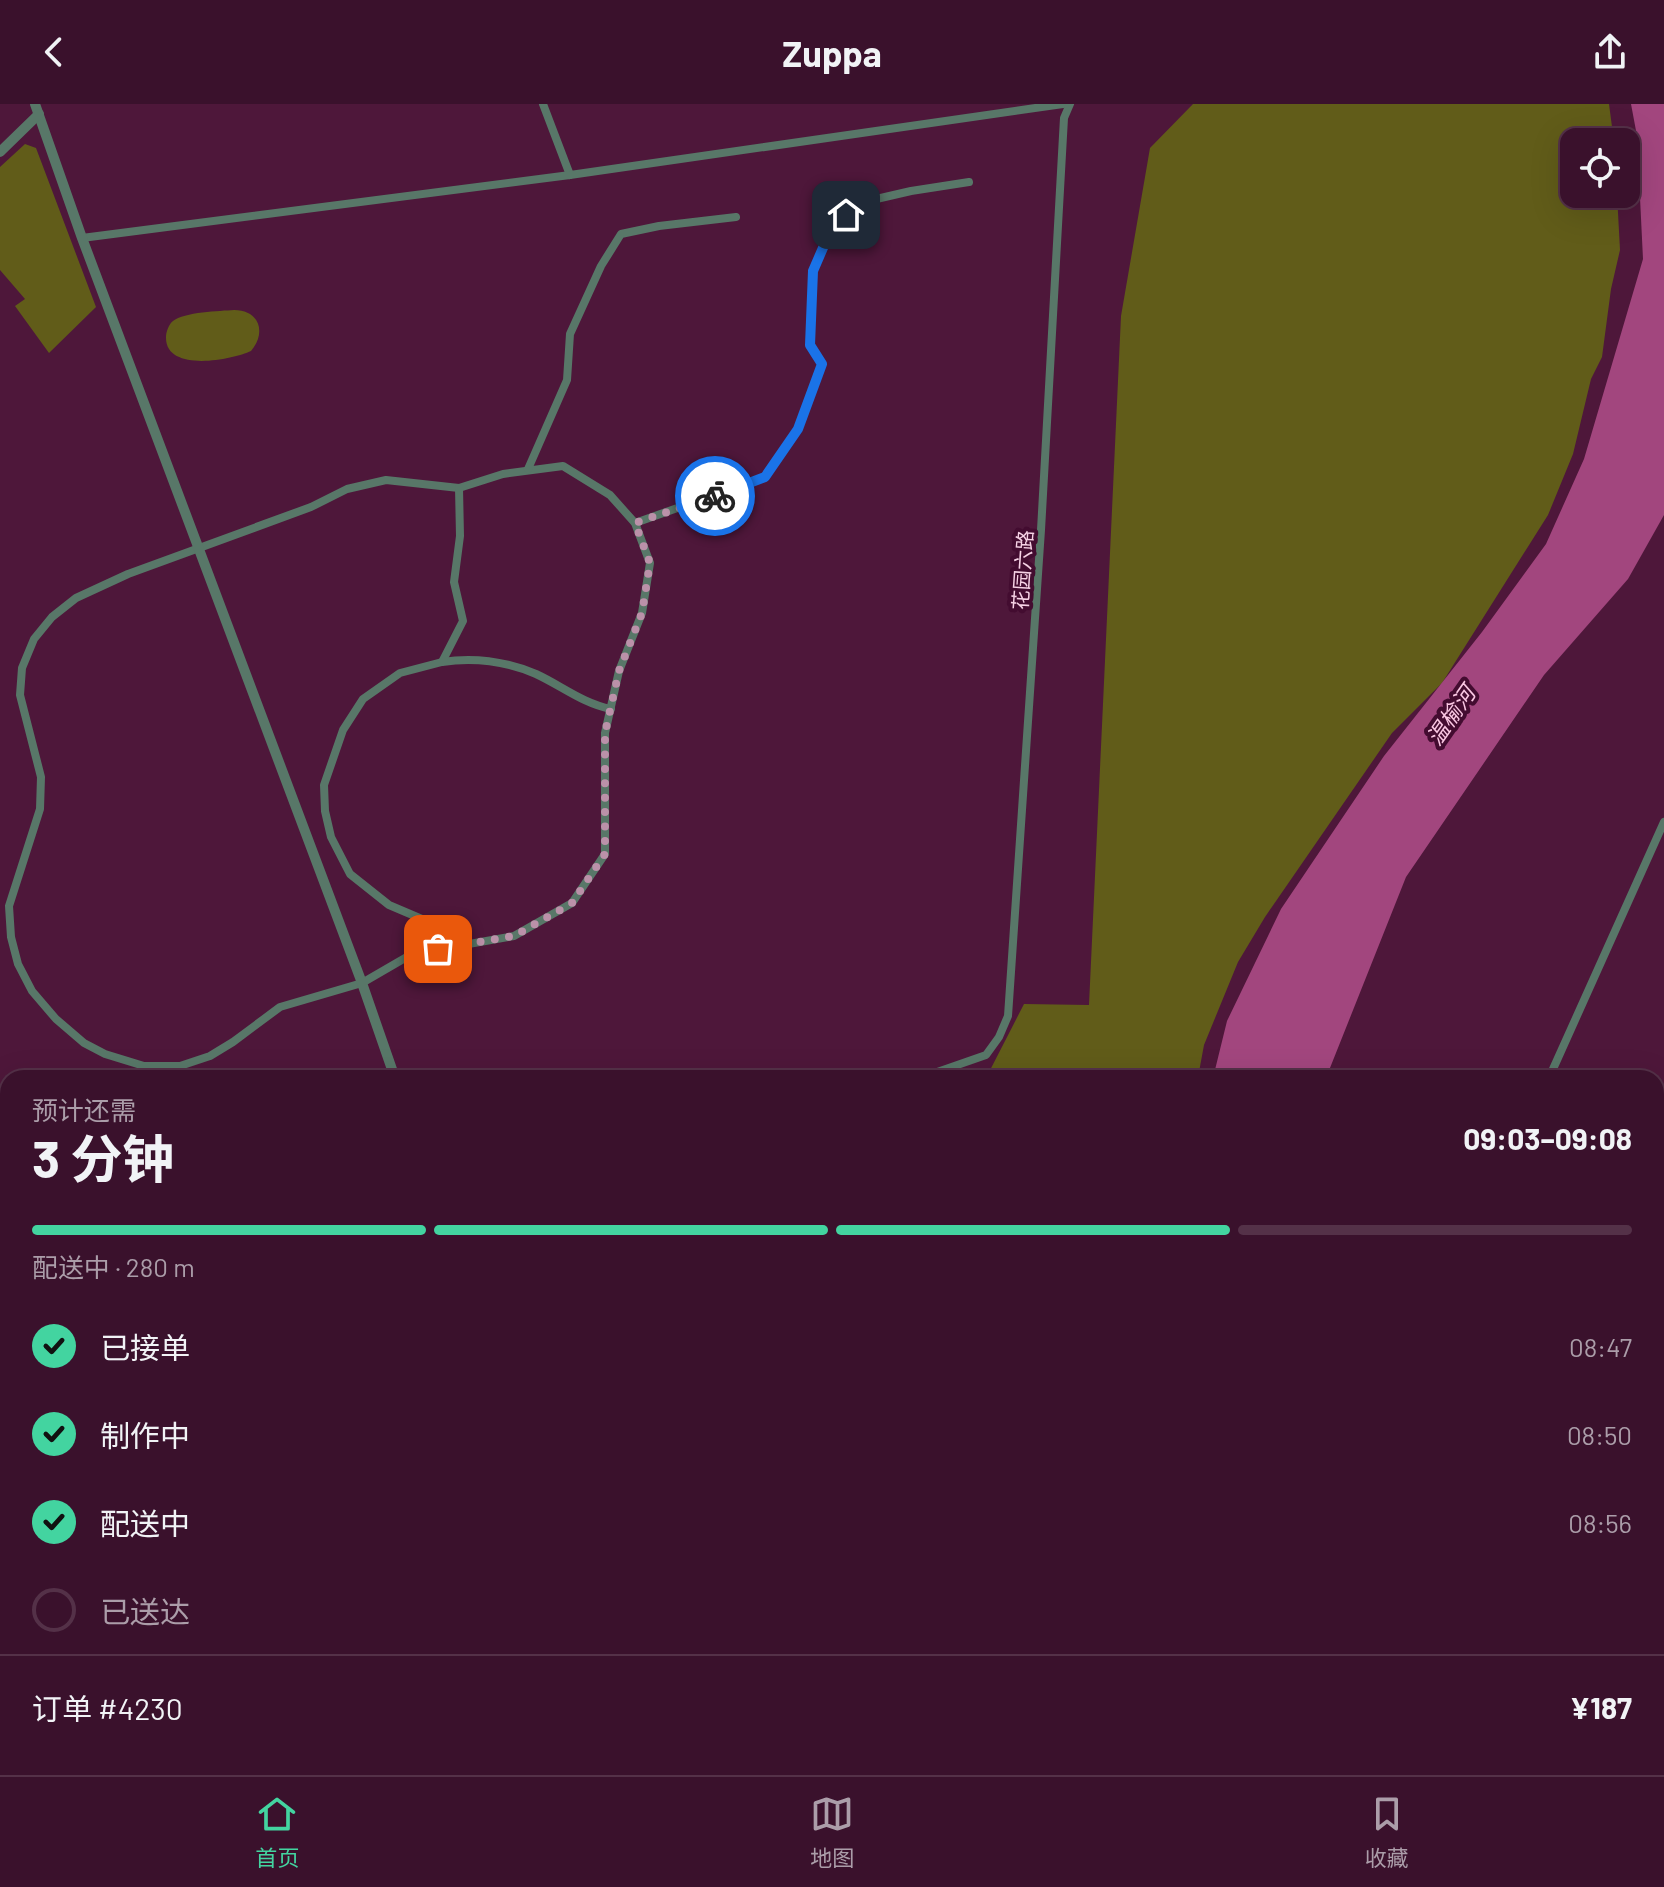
<!DOCTYPE html>
<html lang="zh">
<meta charset="utf-8">
<style>
:root{--surface:#3a112c;--page:#411a34;--text:#f1f3f6;--muted:#ab9da9;--line:#543148;--accent:#43d4a0}
body{margin:0;font-family:Barlow,"Noto Sans SC",sans-serif;background:var(--page);color:var(--text);height:100vh;display:flex;flex-direction:column;font-size:30px;white-space:nowrap}
*{box-sizing:border-box;margin:0}
p{font-size:26px;color:var(--muted)}
.icon{flex:none;width:44px;height:44px;fill:none;stroke:currentColor;stroke-width:2;stroke-linecap:round;stroke-linejoin:round}
.map{position:relative;flex:1;overflow:hidden}
.side{position:absolute;left:0px;top:966px;width:1664px;height:706px;display:flex;flex-direction:column;background:var(--surface);border-radius:24px 24px 0 0;box-shadow:0 8px 32px #0002,0 0 0 2px var(--line)}
.side>*{flex:none}
.buttons{position:absolute;left:1560px;top:24px;display:grid;gap:16px}
.buttons a{display:grid;place-items:center;width:80px;height:80px;border-radius:16px;background:var(--surface);box-shadow:0 8px 32px #0002,0 0 0 2px var(--line);font-size:40px}
.pin{position:absolute;display:grid;place-items:center;width:68px;height:68px;color:#fff;margin:-34px;border-radius:16px;box-shadow:0 4px 12px #0006}
.courier{position:absolute;display:grid;place-items:center;width:80px;height:80px;margin:-40px;border:6px solid #1a73e8;border-radius:50%;background:#fff;color:#222;box-shadow:0 2px 10px #0007}
.summary em{font-style:normal;font-weight:700}
.summary div{display:flex;flex-direction:column-reverse}
.summary{display:flex;align-items:center;justify-content:space-between;height:136px;padding:0 32px}
h1{font-size:52px;font-weight:700;line-height:60px}
.bar{display:grid;grid-template-columns:repeat(4,1fr);gap:12px 8px;align-content:center;height:96px;padding:0 32px}
.bar i{height:10px;border-radius:6px;background:var(--line)}
.bar .on{background:var(--accent)}
.bar p{grid-column:span 4}
.line{display:flex;align-items:center;gap:20px;padding:0 32px;border-top:2px solid var(--line)}
.line div{flex:1}
ol{padding:0 32px;list-style:none}
li{display:flex;align-items:center;gap:24px;height:88px}
li p{margin-inline-start:auto}
li .icon{padding:8px;border-radius:50%;background:var(--accent);color:#111;stroke-width:4}
li:last-child{color:var(--muted)}
li i{width:44px;height:44px;border:4px solid var(--line);border-radius:50%}
header{display:flex;justify-content:space-between;align-items:center;height:104px;padding:0 32px;background:var(--surface);font-size:36px;font-weight:700}
.dock{display:flex;justify-content:space-around;align-items:center;height:112px;border-top:2px solid var(--line);background:var(--surface);font-size:22px;color:var(--muted)}
.dock a{display:grid;justify-items:center;gap:4px}
.dock .on{color:var(--accent)}
.map>svg:first-child{display:block}
.green{fill:#615c19}
.water{fill:#a2467e}
.lines{fill:none;stroke-linecap:round;stroke-linejoin:round}
.minor{stroke:#587768;stroke-width:8}
.tertiary{stroke:#587768;stroke-width:10}
.secondary{stroke:#6c9e88;stroke-width:11}
.trunk{stroke:#82cbab;stroke-width:14}
.rail-casing{stroke:#e3bdd2;stroke-width:5}
.rail{stroke:#430c30;stroke-width:2;stroke-dasharray:6;stroke-linecap:butt}
.done{stroke:#bb91a9;stroke-width:8;stroke-dasharray:0 14.4}
.route{stroke:#1a73e8;stroke-width:10}
.labels{text-anchor:middle;dominant-baseline:central;stroke-width:8;stroke-linejoin:round;paint-order:stroke}
.street-label{font-size:20px;fill:#f6d2e5;stroke:#430c30}
.water-label{font-size:22px;font-style:italic;fill:#fbc8e4;stroke:#430c30}
</style>
<header><svg class="icon" aria-label="back" viewBox="0 0 24 24"><path d="M15 5l-7 7 7 7"/></svg>Zuppa<svg class="icon" aria-label="share" viewBox="0 0 24 24"><path d="M12 15V3M7 8l5-5 5 5M5 13v7h14v-7"/></svg></header>
<div class="map">
<svg width="1664" height="1671" viewBox="0 0 1664 1671">
<rect width="100%" height="100%" fill="#4e173a"/>
<g class="green">
<polygon points="1193,0 1609,0 1614,38 1574,38 1574,90 1617,90 1620,146 1611,185 1602,253 1591,275 1573,350 1548,411 1442,579 1392,629 1265,813 1238,858 1204,941 1199,968 1191,970 1180,966 1178,974 986,974 1024,900 1089,901 1121,212 1150,44"/>
<polygon points="25,40 36,44 96,203 49,249 15,202 25,195 0,166 0,63"/>
<path d="M234 206C259 206 267 228 251 247 232 256 165 269 166 233 166 228 169 220 173 217 184 208 220 207 234 206Z"/>
<polygon points="1664,1096 1664,1201 1656,1196 1656,1099"/>
<polygon points="1664,1271 1664,1671 1414,1671 1411,1664 1656,1664 1656,1279"/>
<polygon points="8,1487 8,1640 0,1645 0,1492"/>
<polygon points="38,1664 190,1664 174,1671 26,1671"/>
<polygon points="1103,1664 1294,1664 1297,1671 1105,1671"/>
</g>
<g class="water">
<polygon points="1631,0 1664,0 1664,411 1628,475 1544,571 1406,773 1326,974 1213,974 1227,917 1281,805 1384,652 1482,528 1546,440 1584,355 1643,155 1637,32"/>
<polygon points="1294,1664 1411,1664 1414,1671 1297,1671"/>
</g>
<g class="lines">
<g class="minor">
<polyline points="543,0 570,71"/>
<polyline points="82,134 570,71 1063,0"/>
<polygon points="563,362 610,391 635,419 650,459 642,509 619,567 605,629 605,750 572,799 514,832 412,850 362,879 280,903 233,938 210,952 180,962 144,962 105,950 84,939 56,915 32,887 18,860 11,833 9,802 40,705 41,673 20,591 22,564 34,535 52,513 76,494 128,470 311,403 347,385 386,376 459,384 503,370"/>
<polyline points="528,365 567,276 570,230 601,162 621,130 659,122 736,113"/>
<polyline points="635,419 765,373 798,325 822,260 810,241 813,167 832,123 859,99 911,87 969,78"/>
<path d="M442 558C474 553 505 557 536 570 562 582 582 599 611 605"/>
<polyline points="443,824 389,801 350,770 331,733 325,707 324,681 343,626 363,595 400,569 442,558 463,517 454,478 460,432 459,384"/>
<polyline points="920,974 986,951 999,933 1008,912 1041,426 1064,14 1070,0"/>
<polyline points="1549,974 1664,718"/>
<polyline points="0,1283 8,1279"/>
<polyline points="275,1664 282,1671"/>
<polyline points="362,1664 365,1671"/>
<polyline points="419,1664 425,1671"/>
<polyline points="604,1664 615,1671"/>
<polyline points="1644,1664 1646,1671"/>
<polyline points="15,1671 26,1664"/>
</g>
<g class="tertiary">
<polyline points="35,0 82,134 362,879 395,974"/>
<polyline points="0,48 39,10"/>
<polyline points="1088,1664 1089,1671"/>
<polyline points="836,1671 864,1664"/>
</g>
<g class="secondary">
<polyline points="1656,1069 1664,1067"/>
<polyline points="1656,1080 1664,1077"/>
<polyline points="0,1436 8,1431"/>
<polyline points="0,1491 8,1486"/>
<polyline points="1193,1664 1195,1671"/>
</g>
<g class="trunk">
<polyline points="1656,996 1664,994"/>
<polyline points="1656,1029 1664,1027"/>
<polyline points="0,1464 8,1459"/>
<polyline points="0,1475 8,1471"/>
</g>
<g class="rail-casing">
<g id="rail">
<polyline points="1656,1114 1664,1111"/>
<polyline points="0,1546 8,1541"/>
</g>
</g>
<use href="#rail" class="rail"/>
</g>
<g class="lines">
<polyline class="done" points="438,845 514,832 553,810 572,799 605,750 605,629 619,567 642,509 650,459 635,419 715,392"/>
<polyline class="route" points="715,392 765,373 798,325 822,260 810,241 813,167 832,123 846,111"/>
</g>
<g class="labels">
<g class="street-label">
<text transform="translate(1022 466) rotate(-86)">花园六路</text>
</g>
<g class="water-label">
<text transform="translate(1450 611) rotate(-55)">温榆河</text>
</g>
</g>
</svg>
<div class="buttons">
<a><svg class="icon" aria-label="locate" viewBox="0 0 24 24"><circle cx="12" cy="12" r="6"/><path d="M12 2v4M12 18v4M2 12h4M18 12h4"/></svg></a>
</div>
<div class="pin" style="left:438px;top:845px;background:#ea580c"><svg class="icon" aria-label="bag" viewBox="0 0 24 24"><path d="M5 8h14l-1 12H6zM9 8a3 3 0 0 1 6 0"/></svg></div>
<div class="pin" style="left:846px;top:111px;background:#1f2937"><svg class="icon" aria-label="home" viewBox="0 0 24 24"><path d="M3 11l9-7 9 7M6 9v11h12V9"/></svg></div>
<div class="courier" style="left:715px;top:392px"><svg class="icon" aria-label="bike" viewBox="0 0 24 24"><circle cx="6" cy="16" r="4"/><circle cx="18" cy="16" r="4"/><path d="M6 16l4-8h5l3 8M10 8l3 8H6M13 5h3"/></svg></div>
<section class="side">
<div class="summary"><div><h1>3 分钟</h1><p>预计还需</p></div><em>09:03–09:08</em></div>
<div class="bar"><i class="on"></i><i class="on"></i><i class="on"></i><i></i><p>配送中 · 280 m</p></div>
<ol>
<li><svg class="icon" aria-label="check" viewBox="0 0 24 24"><path d="M5 12l5 5 9-10"/></svg>已接单<p>08:47</p></li>
<li><svg class="icon" aria-label="check" viewBox="0 0 24 24"><path d="M5 12l5 5 9-10"/></svg>制作中<p>08:50</p></li>
<li><svg class="icon" aria-label="check" viewBox="0 0 24 24"><path d="M5 12l5 5 9-10"/></svg>配送中<p>08:56</p></li>
<li><i></i>已送达</li>
</ol>
<div class="line" style="height:104px"><div>订单 #4230</div><b>¥187</b></div>
</section>
</div>
<nav class="dock">
<a class="on"><svg class="icon" aria-label="home" viewBox="0 0 24 24"><path d="M3 11l9-7 9 7M6 9v11h12V9"/></svg>首页</a>
<a><svg class="icon" aria-label="map" viewBox="0 0 24 24"><path d="M3 6l6-2 6 2 6-2v14l-6 2-6-2-6 2zM9 4v14M15 6v14"/></svg>地图</a>
<a><svg class="icon" aria-label="saved" viewBox="0 0 24 24"><path d="M7 4h10v16l-5-4-5 4z"/></svg>收藏</a>
</nav>
